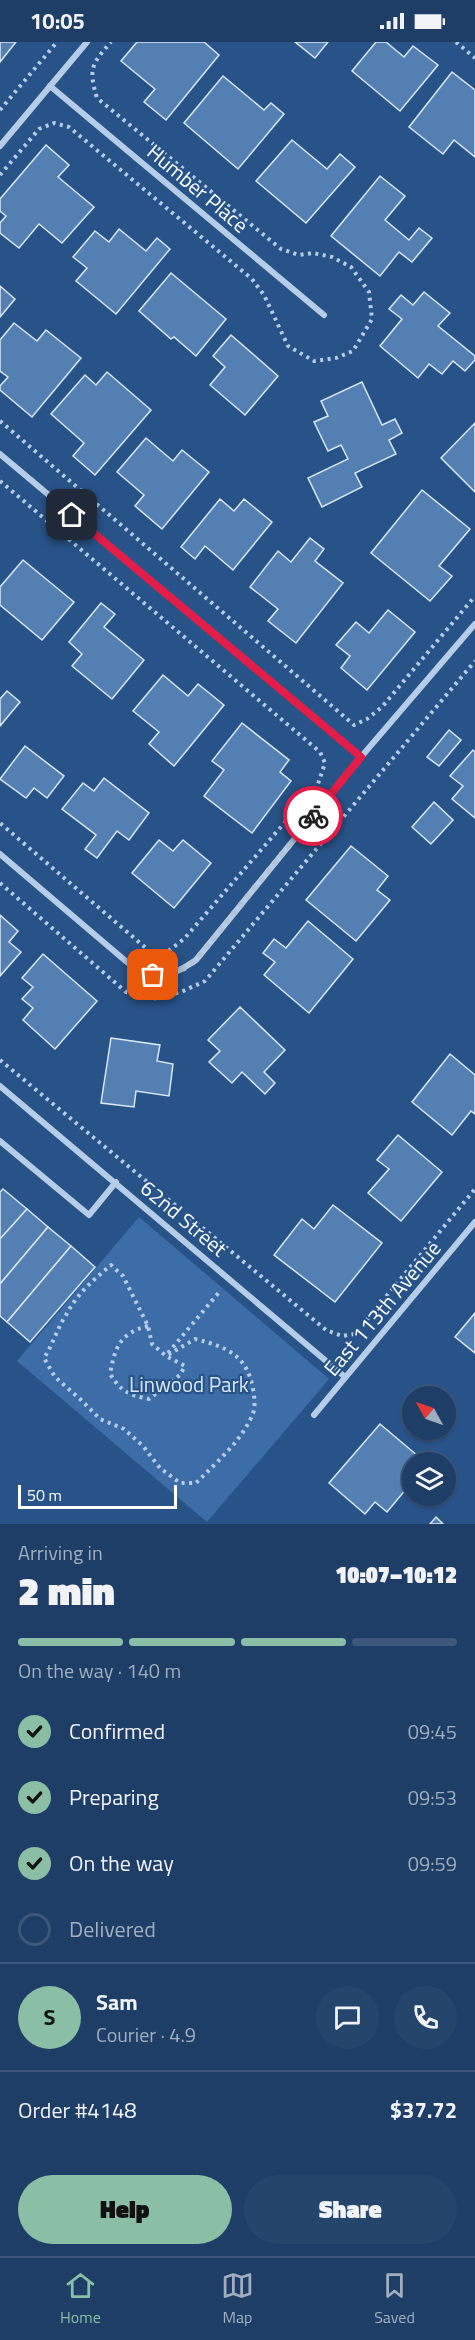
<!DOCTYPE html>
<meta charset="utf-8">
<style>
:root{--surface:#1e3e67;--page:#26456d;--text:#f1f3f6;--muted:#a1aec0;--line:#3c577b;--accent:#8abfa5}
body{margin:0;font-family:"Titillium Web",sans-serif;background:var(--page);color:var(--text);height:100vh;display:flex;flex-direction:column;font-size:22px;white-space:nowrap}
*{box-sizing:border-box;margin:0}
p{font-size:20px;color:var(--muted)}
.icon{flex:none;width:33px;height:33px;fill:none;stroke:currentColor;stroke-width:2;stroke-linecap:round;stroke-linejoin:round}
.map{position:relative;height:1482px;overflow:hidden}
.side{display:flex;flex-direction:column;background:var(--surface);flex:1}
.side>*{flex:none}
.needle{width:39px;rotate:310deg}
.buttons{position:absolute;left:402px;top:1344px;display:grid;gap:12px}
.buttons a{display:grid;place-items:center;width:54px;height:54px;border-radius:50%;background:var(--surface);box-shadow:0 2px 4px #0004,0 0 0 2px var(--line);font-size:30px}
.scale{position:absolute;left:18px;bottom:15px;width:159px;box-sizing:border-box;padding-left:6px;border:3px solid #fff;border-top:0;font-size:16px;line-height:21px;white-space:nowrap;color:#fff;-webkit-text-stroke:4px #285389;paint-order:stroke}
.pin{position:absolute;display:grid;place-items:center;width:51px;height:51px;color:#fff;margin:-26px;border-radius:12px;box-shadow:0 3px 9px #0006}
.courier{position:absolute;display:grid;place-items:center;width:60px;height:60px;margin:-30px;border:4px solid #e11d48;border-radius:50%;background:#fff;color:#222;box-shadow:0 2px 8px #0007}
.overview em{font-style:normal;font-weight:800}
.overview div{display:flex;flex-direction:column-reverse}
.overview{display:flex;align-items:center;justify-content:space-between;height:102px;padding:0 18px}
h1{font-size:39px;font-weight:800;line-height:45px}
.bar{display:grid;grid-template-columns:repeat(4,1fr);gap:9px 6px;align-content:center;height:72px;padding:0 18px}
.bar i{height:8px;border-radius:4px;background:var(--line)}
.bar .on{background:var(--accent)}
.bar p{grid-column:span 4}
.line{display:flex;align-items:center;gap:15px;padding:0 18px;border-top:2px solid var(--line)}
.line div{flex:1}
.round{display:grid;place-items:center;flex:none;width:63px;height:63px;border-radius:32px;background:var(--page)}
ol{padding:0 18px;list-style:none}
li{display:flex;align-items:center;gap:18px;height:66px}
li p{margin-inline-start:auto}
li .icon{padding:6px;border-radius:50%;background:var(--accent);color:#111;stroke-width:4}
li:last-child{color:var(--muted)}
li i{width:33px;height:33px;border:3px solid var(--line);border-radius:50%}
.cta{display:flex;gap:12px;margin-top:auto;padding:12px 18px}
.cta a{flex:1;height:69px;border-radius:36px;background:var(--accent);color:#111;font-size:24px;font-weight:800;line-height:69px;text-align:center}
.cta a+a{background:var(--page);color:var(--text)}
.status{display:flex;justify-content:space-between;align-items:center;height:42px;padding:0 30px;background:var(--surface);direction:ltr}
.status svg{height:16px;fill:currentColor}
.dock{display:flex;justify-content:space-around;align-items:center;height:84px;border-top:2px solid var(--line);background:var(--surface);font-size:16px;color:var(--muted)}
.dock a{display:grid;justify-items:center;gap:3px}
.dock .on{color:var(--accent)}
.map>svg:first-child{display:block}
.green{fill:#3c6da6}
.building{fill:#547fb2;stroke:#d9e7f7;stroke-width:1.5}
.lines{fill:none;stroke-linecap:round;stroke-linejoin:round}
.path{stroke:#b5cde9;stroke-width:4;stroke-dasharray:3 4.5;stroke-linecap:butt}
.street{stroke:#b5cde9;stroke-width:6}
.done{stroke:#b4c3d6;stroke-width:6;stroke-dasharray:0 10.8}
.route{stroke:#e11d48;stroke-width:8}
.labels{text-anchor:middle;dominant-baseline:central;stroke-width:4.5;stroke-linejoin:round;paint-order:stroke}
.street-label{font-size:21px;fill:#fff;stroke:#285389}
.park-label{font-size:21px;fill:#d9e7f7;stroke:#285389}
</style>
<div class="status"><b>10:05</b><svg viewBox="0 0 49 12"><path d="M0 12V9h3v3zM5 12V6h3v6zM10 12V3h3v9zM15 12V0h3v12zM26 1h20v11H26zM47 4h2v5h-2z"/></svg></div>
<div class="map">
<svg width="475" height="1482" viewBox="0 0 475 1482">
<rect width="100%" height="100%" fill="#285389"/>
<polygon class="green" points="139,1175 329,1337 207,1480 17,1319"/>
<g class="building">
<polygon points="0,0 16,0 0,20"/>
<polygon points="137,0 204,0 219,13 166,78 144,60 155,47 121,19"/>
<polygon points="295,0 328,0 315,16"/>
<polygon points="376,0 386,0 404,15 413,4 438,23 400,69 352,29"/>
<polygon points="452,30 475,48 475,115 454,98 443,112 409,85"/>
<polygon points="223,34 264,68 271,61 284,72 238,127 184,81"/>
<polygon points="292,98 327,127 340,112 355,125 306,181 256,139"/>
<polygon points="46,103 69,123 58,135 94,165 62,201 39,182 19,206 0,191 0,181 6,174 0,169 0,157"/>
<polygon points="380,134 405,154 385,178 409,198 419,186 432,196 412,220 399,210 380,234 331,194"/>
<polygon points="119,187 146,209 157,196 170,207 116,272 76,239 87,226 73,215 95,189 109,200"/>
<polygon points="171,231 226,277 196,314 174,295 171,297 139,269"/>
<polygon points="0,244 15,257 0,275"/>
<polygon points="424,250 450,271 438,284 475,314 475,318 465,329 453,319 442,332 429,322 418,336 380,304 402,277 389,267 401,253 413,263"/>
<polygon points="14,281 37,299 46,288 81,316 32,375 0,348 0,344 8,335 0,329 0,298"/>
<polygon points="231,293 278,334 245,373 210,343 225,325 213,314"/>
<polygon points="107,330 151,368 95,433 73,414 84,401 51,372 85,333 96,343"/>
<polygon points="362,340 382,383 395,377 402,391 389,398 396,412 355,431 362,445 322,465 308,436 348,417 341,403 328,409 314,380 328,374 321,359"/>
<polygon points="475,381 475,450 441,416"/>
<polygon points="146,396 173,419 182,408 209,430 162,487 135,464 144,453 117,430"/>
<polygon points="422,448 470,487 439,524 452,534 430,559 371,511"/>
<polygon points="220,457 234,469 244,457 272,480 233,528 205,504 195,517 181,505"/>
<polygon points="310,496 324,507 315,519 343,541 296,601 268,579 278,567 250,545 278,509 291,520"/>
<polygon points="23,518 74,560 42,598 0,563 0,545"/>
<polygon points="101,561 115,572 104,585 144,618 112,657 72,624 82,612 69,600"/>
<polygon points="388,568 415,590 367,648 341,626 350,614 336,603 356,580 369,591"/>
<polygon points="163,633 188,654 198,642 224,663 174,724 149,702 159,690 133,669"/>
<polygon points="7,649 20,660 0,684 0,657"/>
<polygon points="242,681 289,718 280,730 291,739 252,791 204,754 224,728 212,719"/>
<polygon points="449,688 461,698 439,724 427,715"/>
<polygon points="25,704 64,734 47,756 34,746 26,756 0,737"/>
<polygon points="473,708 475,710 475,776 452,757 463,744 450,734"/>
<polygon points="104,736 149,771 129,798 117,789 97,816 85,807 96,793 62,767 83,741 94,749"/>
<polygon points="434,760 453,778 431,802 412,785"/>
<polygon points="159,798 173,809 183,798 211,821 174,866 132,831"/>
<polygon points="351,804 388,834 377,848 390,858 356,899 306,858"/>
<polygon points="0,873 18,889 9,900 21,910 0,934"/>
<polygon points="308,879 353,917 309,971 264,933 275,920 263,911 274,897 286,906"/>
<polygon points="43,912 97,959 55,1007 23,978 33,966 22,957 33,945 22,936"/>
<polygon points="240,965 285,1008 264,1030 275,1041 265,1052 242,1030 232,1041 209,1020 220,1009 208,998"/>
<polygon points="111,996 160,1003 157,1019 173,1022 169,1054 136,1049 134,1065 101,1061"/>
<polygon points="450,1012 475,1033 475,1072 471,1069 452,1093 412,1060"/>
<polygon points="398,1093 442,1130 401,1179 368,1151 389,1127 377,1118"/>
<polygon points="3,1147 27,1167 0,1197 0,1150"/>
<polygon points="333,1163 382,1201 335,1260 274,1213 302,1177 314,1187"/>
<polygon points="27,1167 48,1185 0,1242 0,1197"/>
<polygon points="48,1185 71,1204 7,1280 0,1274 0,1242"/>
<polygon points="71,1204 95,1225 30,1300 7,1280"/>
<polygon points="475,1271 475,1311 455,1295"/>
<polygon points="380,1382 425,1420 412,1420 412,1440 387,1470 375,1460 365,1472 329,1441"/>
<polygon points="436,1475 443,1482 430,1482"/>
</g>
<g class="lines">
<g class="path">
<polyline points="456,0 475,16"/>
<polyline points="0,68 57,0"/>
<path d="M0 133 39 87 54 81 69 85 252 237 264 253 288 304 314 319 336 316 353 309 372 277 369 250 351 225 332 215 313 211 299 213 281 207 97 56C88 26 92 22 111 0"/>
<polyline points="0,379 354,683 367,677 382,665 475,554"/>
<polyline points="0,439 320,710 325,721 318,742 184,897 167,910 154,913 0,781"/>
<polyline points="0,841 126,950 152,957 181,950 205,939 475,619"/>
<polyline points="0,1018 326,1288 342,1294 355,1292 475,1147"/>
<path d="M148 1284C120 1291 115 1305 110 1332 121 1349 128 1353 149 1357L180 1333 185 1324 166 1314 152 1302 148 1284 123 1234 111 1223C93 1238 77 1252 66 1273 57 1287 53 1302 44 1316L55 1335 80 1357 100 1377 124 1387 143 1404 160 1426 180 1441H196C215 1422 238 1402 250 1378 256 1368 255 1359 253 1347 247 1313 227 1305 195 1297L166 1314"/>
<polyline points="168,1311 221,1248"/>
</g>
<g class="street">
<polyline points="50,44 324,273"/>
<polyline points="0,104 87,0"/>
<polyline points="0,412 361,715"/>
<path d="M0 812 128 921C160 936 166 938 196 918L361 715 475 582"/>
<polyline points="0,1044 345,1335"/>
<polyline points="0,1099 89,1173 116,1140"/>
<polyline points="314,1373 475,1180"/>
</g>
</g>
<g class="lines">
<polyline class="done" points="153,933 176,932 196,918 313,774"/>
<polyline class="route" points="72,473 361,715 313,774"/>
</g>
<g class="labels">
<g class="street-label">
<text transform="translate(198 146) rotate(40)">Humber Place</text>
<text transform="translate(184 1176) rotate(40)">62nd Street</text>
<text transform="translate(382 1266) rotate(-50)">East 113th Avenue</text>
</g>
<g class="park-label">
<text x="189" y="1342">Linwood Park</text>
</g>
</g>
</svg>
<div class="buttons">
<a><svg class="needle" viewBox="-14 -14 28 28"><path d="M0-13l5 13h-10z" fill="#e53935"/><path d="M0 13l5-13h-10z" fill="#a1aec0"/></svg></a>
<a><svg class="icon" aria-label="layers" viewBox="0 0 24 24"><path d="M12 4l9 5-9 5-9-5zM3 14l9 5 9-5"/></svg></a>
</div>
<div class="scale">50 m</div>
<div class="pin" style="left:153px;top:933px;background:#ea580c"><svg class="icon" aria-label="bag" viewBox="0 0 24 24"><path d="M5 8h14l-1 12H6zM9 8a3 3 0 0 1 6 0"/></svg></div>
<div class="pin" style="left:72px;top:473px;background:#1f2937"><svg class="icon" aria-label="home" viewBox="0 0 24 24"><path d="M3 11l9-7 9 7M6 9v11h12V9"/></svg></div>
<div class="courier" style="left:313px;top:774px"><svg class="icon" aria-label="bike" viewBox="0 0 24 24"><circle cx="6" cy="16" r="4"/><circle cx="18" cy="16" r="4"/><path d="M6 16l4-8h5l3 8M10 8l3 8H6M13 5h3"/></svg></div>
</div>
<section class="side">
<div class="overview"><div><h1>2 min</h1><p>Arriving in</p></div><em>10:07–10:12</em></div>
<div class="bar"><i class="on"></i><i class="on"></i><i class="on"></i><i></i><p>On the way · 140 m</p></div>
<ol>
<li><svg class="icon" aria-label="check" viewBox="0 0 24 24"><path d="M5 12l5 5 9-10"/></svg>Confirmed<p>09:45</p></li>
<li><svg class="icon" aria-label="check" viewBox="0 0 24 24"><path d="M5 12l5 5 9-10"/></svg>Preparing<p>09:53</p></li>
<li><svg class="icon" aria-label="check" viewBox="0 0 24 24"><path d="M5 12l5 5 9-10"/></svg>On the way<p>09:59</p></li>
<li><i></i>Delivered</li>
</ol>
<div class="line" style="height:108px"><b class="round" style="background:var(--accent);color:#111">S</b><div><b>Sam</b><p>Courier · 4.9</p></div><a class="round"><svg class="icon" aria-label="chat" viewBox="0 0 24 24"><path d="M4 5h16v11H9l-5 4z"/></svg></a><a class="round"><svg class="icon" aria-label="phone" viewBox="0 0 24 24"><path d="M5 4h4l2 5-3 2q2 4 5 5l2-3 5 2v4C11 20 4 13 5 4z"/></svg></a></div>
<div class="line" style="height:78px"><div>Order #4148</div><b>$37.72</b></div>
<div class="cta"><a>Help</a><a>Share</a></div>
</section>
<nav class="dock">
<a class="on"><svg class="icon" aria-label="home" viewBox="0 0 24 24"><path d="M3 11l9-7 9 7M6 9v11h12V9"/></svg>Home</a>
<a><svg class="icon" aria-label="map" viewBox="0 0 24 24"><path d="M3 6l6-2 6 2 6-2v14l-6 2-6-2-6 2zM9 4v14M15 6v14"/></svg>Map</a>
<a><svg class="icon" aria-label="saved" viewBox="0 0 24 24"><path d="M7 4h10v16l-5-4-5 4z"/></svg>Saved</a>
</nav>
